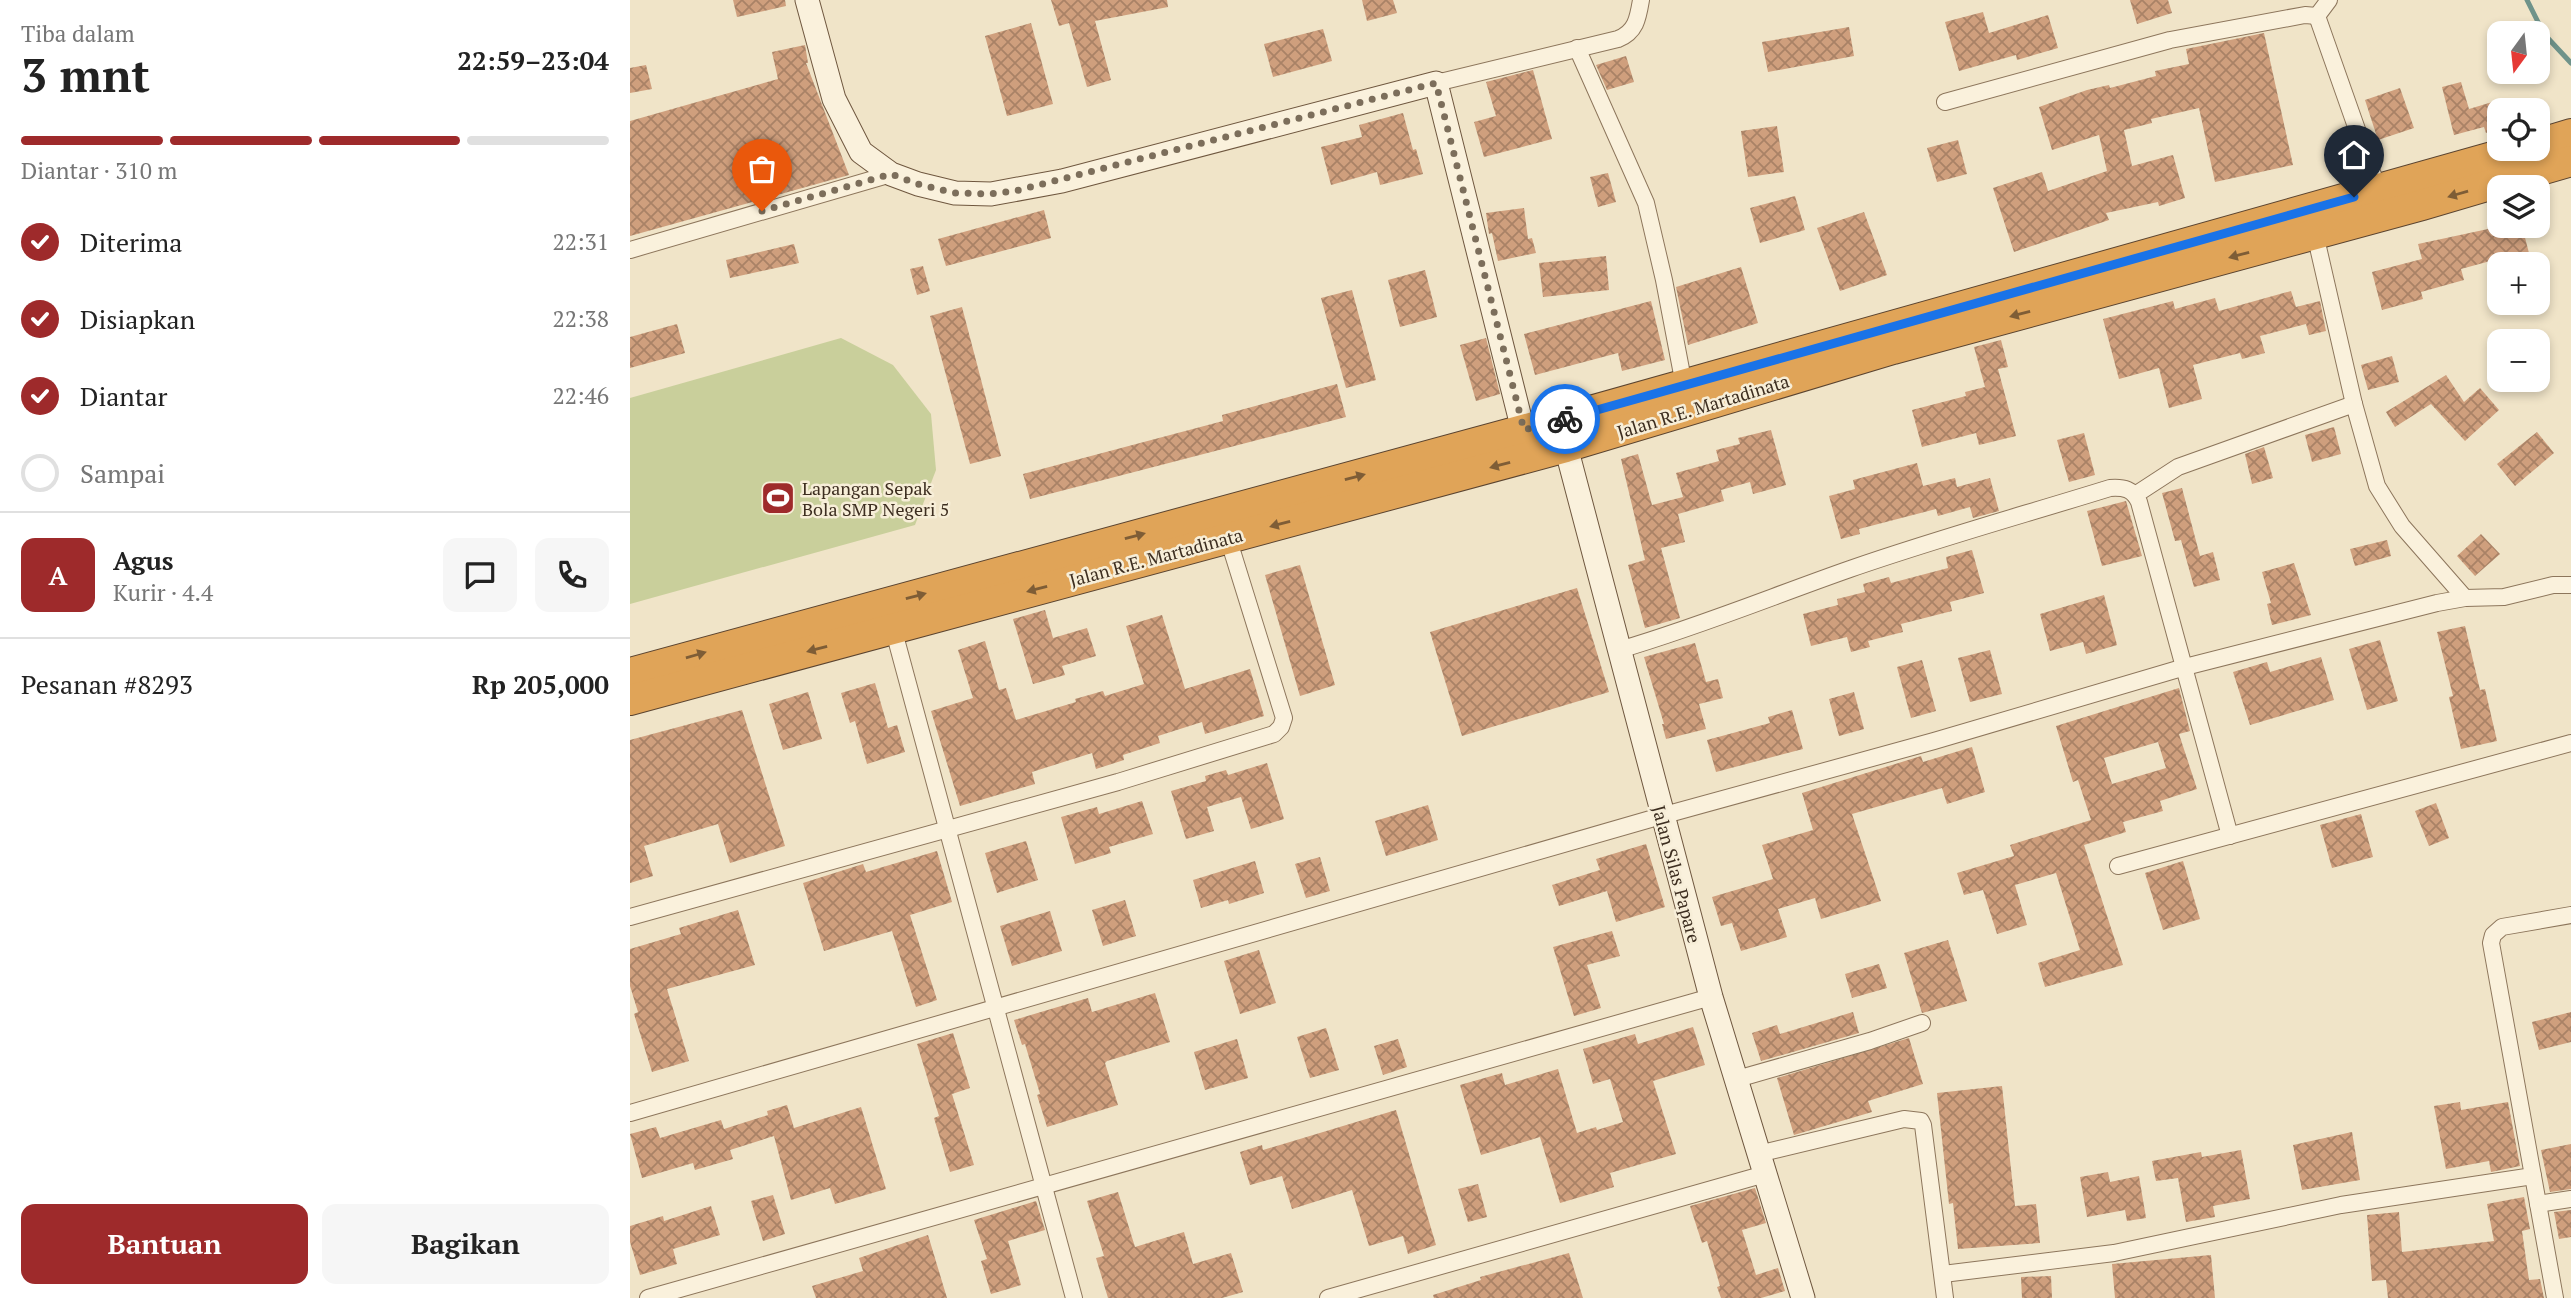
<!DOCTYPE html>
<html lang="id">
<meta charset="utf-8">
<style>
:root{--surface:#fff;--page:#f6f6f6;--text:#222;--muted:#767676;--line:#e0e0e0;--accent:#9e2a2b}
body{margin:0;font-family:"PT Serif",serif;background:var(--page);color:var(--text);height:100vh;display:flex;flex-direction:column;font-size:26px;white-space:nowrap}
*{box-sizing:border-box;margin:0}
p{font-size:23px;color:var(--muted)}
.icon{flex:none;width:38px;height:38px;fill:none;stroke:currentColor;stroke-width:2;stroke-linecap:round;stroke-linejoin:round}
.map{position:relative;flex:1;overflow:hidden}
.details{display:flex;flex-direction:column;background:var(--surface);width:630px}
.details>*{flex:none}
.needle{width:46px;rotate:195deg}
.buttons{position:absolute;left:1857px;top:21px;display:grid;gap:14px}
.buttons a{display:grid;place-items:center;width:63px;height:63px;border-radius:14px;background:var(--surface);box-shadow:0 4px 10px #0003;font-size:35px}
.pin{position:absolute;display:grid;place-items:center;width:60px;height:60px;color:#fff;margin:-72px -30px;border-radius:50% 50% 50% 0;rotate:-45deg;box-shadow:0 0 7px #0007}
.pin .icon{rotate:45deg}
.courier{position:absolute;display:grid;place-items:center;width:70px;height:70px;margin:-35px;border:5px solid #1a73e8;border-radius:50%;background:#fff;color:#222;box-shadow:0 2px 9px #0007}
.summary em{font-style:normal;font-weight:800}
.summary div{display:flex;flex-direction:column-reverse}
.summary{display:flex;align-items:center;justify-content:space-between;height:119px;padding:0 21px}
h1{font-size:46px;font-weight:800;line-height:52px}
.bar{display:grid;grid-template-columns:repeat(4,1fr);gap:10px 7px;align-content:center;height:84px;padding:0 21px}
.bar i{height:9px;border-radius:5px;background:var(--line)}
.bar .active{background:var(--accent)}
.bar p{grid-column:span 4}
.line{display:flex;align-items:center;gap:18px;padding:0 21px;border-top:2px solid var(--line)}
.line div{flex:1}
.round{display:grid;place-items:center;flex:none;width:74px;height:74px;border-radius:14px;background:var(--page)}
ol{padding:0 21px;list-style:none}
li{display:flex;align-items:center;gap:21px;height:77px}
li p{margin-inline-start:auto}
li .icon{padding:7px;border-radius:50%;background:var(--accent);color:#fff;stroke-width:4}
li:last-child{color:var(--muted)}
li i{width:38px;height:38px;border:4px solid var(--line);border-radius:50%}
.primary-button{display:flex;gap:14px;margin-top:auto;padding:14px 21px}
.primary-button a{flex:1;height:80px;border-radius:14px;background:var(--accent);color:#fff;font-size:28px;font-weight:800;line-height:80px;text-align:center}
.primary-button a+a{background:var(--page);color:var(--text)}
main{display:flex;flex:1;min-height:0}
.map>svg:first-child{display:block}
.grass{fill:#c9cf9b}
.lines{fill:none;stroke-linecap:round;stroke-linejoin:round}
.stream{stroke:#6f938a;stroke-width:5}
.building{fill:url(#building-cross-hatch);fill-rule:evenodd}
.street-casing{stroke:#8d765c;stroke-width:18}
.secondary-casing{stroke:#6f573f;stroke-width:25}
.highway-casing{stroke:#5b4430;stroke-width:32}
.street{stroke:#faf1dc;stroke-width:16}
.secondary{stroke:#faf1dc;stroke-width:23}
.highway{stroke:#e0a458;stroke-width:30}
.oneway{fill:#7e5d36}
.done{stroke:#7c6e5b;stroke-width:7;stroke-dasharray:0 12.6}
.route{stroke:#1a73e8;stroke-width:9}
.labels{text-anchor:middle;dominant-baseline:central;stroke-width:5;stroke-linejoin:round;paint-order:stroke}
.street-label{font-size:18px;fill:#3d2e20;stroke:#f7eed8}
.poi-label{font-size:18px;fill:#3d2e20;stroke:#f7eed8;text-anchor:start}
</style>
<main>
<section class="details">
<div class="summary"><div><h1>3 mnt</h1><p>Tiba dalam</p></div><em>22:59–23:04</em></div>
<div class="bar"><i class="active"></i><i class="active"></i><i class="active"></i><i></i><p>Diantar · 310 m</p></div>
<ol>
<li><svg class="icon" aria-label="check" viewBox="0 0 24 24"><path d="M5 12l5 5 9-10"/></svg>Diterima<p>22:31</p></li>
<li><svg class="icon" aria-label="check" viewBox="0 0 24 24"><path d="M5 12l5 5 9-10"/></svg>Disiapkan<p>22:38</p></li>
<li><svg class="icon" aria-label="check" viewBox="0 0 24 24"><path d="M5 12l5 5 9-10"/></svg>Diantar<p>22:46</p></li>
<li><i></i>Sampai</li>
</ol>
<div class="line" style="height:126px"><b class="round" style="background:var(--accent);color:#fff">A</b><div><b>Agus</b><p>Kurir · 4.4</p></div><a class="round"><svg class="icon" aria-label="chat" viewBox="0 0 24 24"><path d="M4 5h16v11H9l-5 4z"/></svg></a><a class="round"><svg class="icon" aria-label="phone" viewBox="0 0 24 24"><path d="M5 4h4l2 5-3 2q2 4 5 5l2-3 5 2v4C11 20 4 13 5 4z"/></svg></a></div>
<div class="line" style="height:91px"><div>Pesanan #8293</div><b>Rp 205,000</b></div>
<div class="primary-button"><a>Bantuan</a><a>Bagikan</a></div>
</section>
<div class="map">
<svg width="1941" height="1298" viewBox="0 0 1941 1298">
<defs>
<pattern id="building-cross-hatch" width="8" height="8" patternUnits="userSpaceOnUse" patternTransform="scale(1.75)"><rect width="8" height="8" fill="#cf9f7d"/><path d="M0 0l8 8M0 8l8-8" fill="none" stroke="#a98266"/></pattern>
</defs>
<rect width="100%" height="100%" fill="#f0e4c8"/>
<polygon class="grass" points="211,338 263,365 301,414 306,470 285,525 0,604 0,398"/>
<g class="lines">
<polyline class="stream" points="1897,0 1914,34 1941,63"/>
</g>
<g class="building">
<polygon points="103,0 155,0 156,6 107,17"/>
<polygon points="421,0 537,0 538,7 465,21 481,80 457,87 439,23 429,26"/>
<polygon points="732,0 763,0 767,13 737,21"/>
<polygon points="1500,0 1538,0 1542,13 1507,24"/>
<polygon points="1353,12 1359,33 1418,15 1428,48 1387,60 1386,55 1329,71 1315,22"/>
<polygon points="401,23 423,104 377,116 355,36"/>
<polygon points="1219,27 1224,56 1138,72 1132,42"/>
<polygon points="693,29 702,61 643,77 634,44"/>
<polygon points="1634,33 1663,165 1585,182 1569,108 1521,119 1522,123 1494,130 1502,166 1543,155 1555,198 1529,206 1528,202 1476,213 1479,220 1384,252 1363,188 1412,172 1418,191 1477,171 1469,135 1422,150 1409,107 1457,90 1479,85 1480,88 1526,76 1525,71 1559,64 1556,49"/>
<polygon points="175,45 178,63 176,63 219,175 0,236 0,121 148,79 142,52"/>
<polygon points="996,56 1004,82 977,90 966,65"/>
<polygon points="16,65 22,89 0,93 0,68"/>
<polygon points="903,70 922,139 854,157 844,122 866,116 856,82"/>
<polygon points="1831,82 1839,109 1869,100 1869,129 1856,133 1854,127 1824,135 1812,87"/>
<polygon points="1770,88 1784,128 1748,140 1735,100"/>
<polygon points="773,113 783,150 786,149 793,174 750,185 747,172 701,185 691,147 732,137 729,125"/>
<polygon points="1147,126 1154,172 1118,177 1111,131"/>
<polygon points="1328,140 1337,174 1307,182 1297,148"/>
<polygon points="978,173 986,202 968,207 960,177"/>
<polygon points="1165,196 1175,230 1130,243 1120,208"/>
<polygon points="894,208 898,239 902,238 906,253 868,261 862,233 859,234 856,213"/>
<polygon points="414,210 421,238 316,266 308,239"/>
<polygon points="1234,212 1257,275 1210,291 1187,228"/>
<polygon points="1872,226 1892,226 1900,257 1865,266 1864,260 1831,269 1834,280 1791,292 1793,299 1752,310 1742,272 1792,259 1788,244"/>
<polygon points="164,244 169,263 100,278 96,260"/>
<polygon points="976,256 979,290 913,297 909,263"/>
<polygon points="293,266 300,291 287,295 280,269"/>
<polygon points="1111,267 1128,323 1058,345 1046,287"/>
<polygon points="795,270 807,317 770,327 758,280"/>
<polygon points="722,290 746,380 716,388 691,298"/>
<polygon points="1661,291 1666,307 1690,301 1696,331 1679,335 1676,324 1630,336 1635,353 1612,359 1610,353 1563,365 1572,399 1539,408 1529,368 1489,379 1473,319 1543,301 1545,309 1585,298 1589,311"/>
<polygon points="1021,301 1035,360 992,371 988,353 905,375 894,334"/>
<polygon points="332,307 371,456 340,464 300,316"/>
<polygon points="47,324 55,353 0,368 0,337"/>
<polygon points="856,338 870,394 846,401 830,345"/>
<polygon points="1371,340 1378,367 1368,369 1386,436 1349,445 1346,433 1292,447 1282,410 1336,396 1335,392 1355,387 1344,347"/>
<polygon points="1762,356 1769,382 1738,390 1731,365"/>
<polygon points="1816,375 1834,402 1850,388 1869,410 1835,441 1801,404 1765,427 1756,412"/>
<polygon points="707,384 716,417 400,499 393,474 593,421 592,415"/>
<polygon points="1704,427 1711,454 1682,462 1675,435"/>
<polygon points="1141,430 1156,485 1123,494 1120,482 1091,490 1094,501 1048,514 1055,542 1031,548 1050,618 1015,628 998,565 1015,560 991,459 1008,454 1022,505 1053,497 1046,473 1089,461 1086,450 1110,444 1108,438"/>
<polygon points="1907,432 1924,453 1885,486 1867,464"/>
<polygon points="1454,433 1465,475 1439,482 1427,440"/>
<polygon points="1634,447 1643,478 1622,484 1615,454"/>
<polygon points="1287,463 1293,486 1325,478 1327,487 1360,478 1369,511 1343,518 1340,507 1308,516 1306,509 1229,529 1230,534 1211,539 1199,496 1225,489 1223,480"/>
<polygon points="1552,488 1570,556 1583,552 1590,580 1564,587 1551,540 1545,541 1532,493"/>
<polygon points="1496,501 1512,556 1472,566 1457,511"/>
<polygon points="1851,534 1870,554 1845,576 1827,556"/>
<polygon points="1757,540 1761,556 1725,566 1720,549"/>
<polygon points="1342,550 1354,593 1320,602 1322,611 1271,624 1273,632 1238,641 1240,647 1221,652 1217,637 1181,646 1173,614 1208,605 1207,599 1235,592 1233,584 1259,577 1261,583 1318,568 1316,557"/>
<polygon points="1664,563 1681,615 1642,625 1637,604 1641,603 1632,572"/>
<polygon points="670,565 705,685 670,696 635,575"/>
<polygon points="947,588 979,692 832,736 800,632"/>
<polygon points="1474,595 1487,645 1456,654 1453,642 1420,651 1410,614"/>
<polygon points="415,610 423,638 457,628 466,656 432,666 435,675 403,684 383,619"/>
<polygon points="532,615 555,689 620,669 634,716 575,734 572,722 528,736 530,743 493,755 494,760 466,769 462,753 402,772 405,784 330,806 301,711 343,698 328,650 355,641 369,690 376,688 386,720 446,702 445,699 473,691 475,696 514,684 496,626"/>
<polygon points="1835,626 1850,690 1855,689 1867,741 1831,749 1819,697 1823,696 1807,632"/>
<polygon points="1750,640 1768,701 1737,710 1719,649"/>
<polygon points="1065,643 1076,682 1088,679 1093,698 1069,704 1076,729 1036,739 1032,724 1034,724 1014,657"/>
<polygon points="1360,650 1372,694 1340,702 1328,658"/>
<polygon points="1691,657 1704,700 1620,725 1603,672 1637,662 1640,672"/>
<polygon points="1292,660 1306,711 1281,718 1267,667"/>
<polygon points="245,683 258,728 267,725 275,752 237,764 225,721 220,723 211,693"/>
<path d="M1549 688 1560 731 1549 734 1567 789 1530 801 1533 811 1493 822 1496 832 1454 845 1493 965 1415 987 1408 963 1450 950 1426 873 1385 885 1397 925 1367 934 1353 890 1334 895 1327 873 1384 856 1380 845 1461 820 1448 780 1443 782 1426 726ZM1528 742 1536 768 1482 784 1474 758Z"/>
<polygon points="178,692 192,739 153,750 139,704"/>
<polygon points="1224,692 1234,729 1209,736 1199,699"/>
<polygon points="112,710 155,846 100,863 88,824 14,846 23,876 0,883 0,740"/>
<polygon points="1162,710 1173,749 1086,772 1077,740 1140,723 1138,717"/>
<polygon points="1342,747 1355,792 1317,804 1312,788 1222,814 1251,901 1191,919 1185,898 1148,909 1157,937 1111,951 1102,923 1091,926 1082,897 1143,879 1132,845 1183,830 1172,793 1291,756 1293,762"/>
<polygon points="637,763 654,819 621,829 611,797 577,807 584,831 556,839 541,791 576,781 575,776 596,770 598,775"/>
<polygon points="512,801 523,834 479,847 481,853 445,864 431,817 467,807 469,814"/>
<polygon points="1806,803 1819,838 1799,846 1785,811"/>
<polygon points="798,805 808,840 756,856 745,821"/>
<polygon points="1731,814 1743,857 1702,868 1690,825"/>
<polygon points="396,841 408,880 367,893 355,853"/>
<polygon points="1016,844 1035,907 986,922 977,891 929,906 922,885 970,870 966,859"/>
<polygon points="307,851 322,902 280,915 307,1000 286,1007 262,931 194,951 173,883 233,864 236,872"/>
<polygon points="690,857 700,891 676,898 665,864"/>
<polygon points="625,861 634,893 599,904 598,900 571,908 563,880"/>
<polygon points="1553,861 1570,919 1533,930 1515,873"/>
<polygon points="495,900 506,936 473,946 462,910"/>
<polygon points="108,910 125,965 37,989 59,1061 22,1072 4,1014 8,1012 0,986 0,949 51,934 49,928"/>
<polygon points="420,911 432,951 382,966 370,926"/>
<polygon points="982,931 990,956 957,965 971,1008 944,1016 923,947"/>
<polygon points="1318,940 1337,1001 1292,1013 1274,953"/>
<polygon points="629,950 646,1003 610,1014 594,961"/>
<polygon points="1249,964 1257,988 1222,998 1215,974"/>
<polygon points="525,993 540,1042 477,1061 475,1063 488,1105 417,1127 407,1095 410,1094 395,1044 392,1045 384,1020 458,998 462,1012"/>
<polygon points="1223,1012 1229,1033 1131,1061 1122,1033 1147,1025 1150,1034"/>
<polygon points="1941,1012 1941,1042 1909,1050 1902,1022"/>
<polygon points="1063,1027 1075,1065 1023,1081 1046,1154 980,1173 984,1187 930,1203 910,1137 851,1155 830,1085 872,1073 875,1085 928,1069 947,1133 966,1127 967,1130 993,1122 980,1079 963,1084 953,1049 1005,1034 1008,1044"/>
<polygon points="696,1028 709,1070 680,1078 667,1037"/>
<polygon points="323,1033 340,1088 322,1094 344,1165 320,1172 304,1118 309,1116 287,1044"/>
<polygon points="1279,1038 1293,1084 1238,1101 1242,1112 1164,1135 1147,1078"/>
<polygon points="607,1039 618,1078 575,1090 564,1052"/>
<polygon points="768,1039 777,1067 753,1075 744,1046"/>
<polygon points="1372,1086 1385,1206 1406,1204 1410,1243 1328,1249 1323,1203 1319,1204 1307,1093"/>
<polygon points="1830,1102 1831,1110 1878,1102 1890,1166 1861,1172 1859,1161 1816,1169 1804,1106"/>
<polygon points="157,1105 164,1128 231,1107 256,1189 205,1204 200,1188 161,1200 144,1136 100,1150 103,1159 65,1170 63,1163 12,1178 0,1134 26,1127 30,1138 91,1120 94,1129 138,1115 137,1111"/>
<polygon points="766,1110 806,1245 778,1254 773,1236 739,1246 722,1190 662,1209 652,1176 620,1185 610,1152 632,1145 633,1150"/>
<polygon points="1722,1132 1730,1180 1672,1190 1663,1145"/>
<polygon points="1941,1144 1941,1189 1920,1192 1911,1150"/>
<polygon points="1611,1150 1620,1199 1583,1206 1585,1217 1556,1222 1548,1178 1526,1181 1522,1161 1571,1152 1572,1157"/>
<polygon points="1478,1172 1480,1182 1509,1176 1516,1218 1497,1221 1495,1210 1457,1217 1450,1177"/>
<polygon points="848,1184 857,1217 838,1222 828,1189"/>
<polygon points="1125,1188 1136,1223 1112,1230 1126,1275 1148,1268 1155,1291 1131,1298 1091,1298 1087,1287 1090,1286 1077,1241 1072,1243 1060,1206"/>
<polygon points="488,1192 505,1247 554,1232 563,1264 601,1253 613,1292 592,1298 478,1298 466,1258 474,1256 457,1201"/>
<polygon points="143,1195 155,1234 133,1241 121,1201"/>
<polygon points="1894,1197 1900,1229 1892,1231 1899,1280 1910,1279 1914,1298 1758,1298 1756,1280 1742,1281 1737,1215 1769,1212 1772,1252 1864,1241 1857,1204"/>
<polygon points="406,1201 415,1230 378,1241 391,1285 361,1294 351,1261 357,1259 344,1220"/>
<polygon points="81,1206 90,1235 43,1249 47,1264 10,1275 0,1242 0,1226 33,1216 34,1221"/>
<polygon points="1941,1210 1941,1237 1929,1239 1924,1212"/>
<polygon points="298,1235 317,1298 186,1298 182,1286 233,1271 229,1258"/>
<polygon points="939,1253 953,1298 804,1298 803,1295 851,1280 850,1277"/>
<polygon points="1581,1255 1585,1298 1485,1298 1482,1264"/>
<polygon points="1421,1276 1422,1298 1392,1298 1391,1277"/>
</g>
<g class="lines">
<g class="street-casing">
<g id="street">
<polyline points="1687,16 1748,189"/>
<polyline points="1687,16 1699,0"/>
<polyline points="947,48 1016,203 1034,280 1054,385"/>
<path d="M806 83 988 39C1006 32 1008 18 1011 0"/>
<polyline points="1315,102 1540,40 1675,15 1687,16"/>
<polyline points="1685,234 1724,404 1747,486 1772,526 1835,598"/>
<polyline points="0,250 261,174"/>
<polyline points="1505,495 1548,467 1724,404"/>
<polyline points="263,628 444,1298"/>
<path d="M989 650C1068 627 1143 596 1220 569 1306 539 1393 515 1480 488 1494 487 1503 489 1509 502L1600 836"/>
<polyline points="1488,866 1941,743"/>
<polyline points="0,917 488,782 644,734 651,727 654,718 598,538"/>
<polyline points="1107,1079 1240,1041 1292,1023"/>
<polyline points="0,1113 1031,816 1304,741 1555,667 1807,603 1835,598 1874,597 1923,585 1941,585"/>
<polyline points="1128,1154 1274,1119 1291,1121 1293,1125 1315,1298"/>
<polyline points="1908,1204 1941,1199"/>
<polyline points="1313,1274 1484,1253 1711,1205 1903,1176"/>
<polyline points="18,1298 1081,997"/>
<polyline points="698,1298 1135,1174"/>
<polyline points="1925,1298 1861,943 1863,935 1872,927 1941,915"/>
</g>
</g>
<g class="secondary-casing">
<g id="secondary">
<polyline points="177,0 204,99 231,152 261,174 288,184 325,193 361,194 432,181 806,83 893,430"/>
<polyline points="936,447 1081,997 1173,1298"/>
</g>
</g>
<g class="highway-casing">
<g id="highway">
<polyline points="1908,144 1941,134"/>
<polyline points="0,673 893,430 1891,149"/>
<polyline points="0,700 936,447 1263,349 1792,205 1941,161"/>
</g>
</g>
<use href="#street" class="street"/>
<use href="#secondary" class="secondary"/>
<use href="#highway" class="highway"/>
</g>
<defs><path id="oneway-solid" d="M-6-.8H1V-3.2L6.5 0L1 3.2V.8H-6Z" transform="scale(1.75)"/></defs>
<g class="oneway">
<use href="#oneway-solid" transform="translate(1828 194) rotate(164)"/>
<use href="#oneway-solid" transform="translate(1609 255) rotate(165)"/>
<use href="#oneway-solid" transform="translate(1390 314) rotate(165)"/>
<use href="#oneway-solid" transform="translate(870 465) rotate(165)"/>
<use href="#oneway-solid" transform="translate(725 477) rotate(-15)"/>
<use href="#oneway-solid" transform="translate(650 524) rotate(165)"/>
<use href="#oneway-solid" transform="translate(505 536) rotate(-15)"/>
<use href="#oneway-solid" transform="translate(407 589) rotate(165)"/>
<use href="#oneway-solid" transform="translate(286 596) rotate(-15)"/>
<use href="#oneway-solid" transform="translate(187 649) rotate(165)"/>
<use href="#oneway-solid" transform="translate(66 655) rotate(-16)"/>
</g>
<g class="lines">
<polyline class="done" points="132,211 261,174 288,184 325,193 360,194 385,191 806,83 894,430 935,419"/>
<polyline class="route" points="935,419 1724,197"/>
</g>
<defs>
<g id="stadium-square" transform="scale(1.75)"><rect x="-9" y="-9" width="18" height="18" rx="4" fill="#9e2a2b" stroke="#f7eed8"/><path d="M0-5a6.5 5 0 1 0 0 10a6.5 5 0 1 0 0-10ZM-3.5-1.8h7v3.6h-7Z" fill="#fff"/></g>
</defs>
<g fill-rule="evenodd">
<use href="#stadium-square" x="148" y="498"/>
</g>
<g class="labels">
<g class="street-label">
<text transform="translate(1073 406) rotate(-17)">Jalan R.E. Martadinata</text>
<text transform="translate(526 557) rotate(-15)">Jalan R.E. Martadinata</text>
<text transform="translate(1047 874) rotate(75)">Jalan Silas Papare</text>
</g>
<g class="poi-label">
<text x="172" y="488">Lapangan Sepak<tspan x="172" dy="21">Bola SMP Negeri 5</tspan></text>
</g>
</g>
</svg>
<div class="buttons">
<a><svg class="needle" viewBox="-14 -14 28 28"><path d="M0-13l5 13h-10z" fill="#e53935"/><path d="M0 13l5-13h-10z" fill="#767676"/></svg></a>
<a><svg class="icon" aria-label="locate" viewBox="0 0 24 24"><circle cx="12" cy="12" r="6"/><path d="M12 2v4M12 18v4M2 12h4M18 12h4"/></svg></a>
<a><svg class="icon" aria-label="layers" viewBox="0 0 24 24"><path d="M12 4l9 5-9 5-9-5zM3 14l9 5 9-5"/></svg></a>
<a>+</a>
<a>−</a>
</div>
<div class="pin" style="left:132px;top:211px;background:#ea580c"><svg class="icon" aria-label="bag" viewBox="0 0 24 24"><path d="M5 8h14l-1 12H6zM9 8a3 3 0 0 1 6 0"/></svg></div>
<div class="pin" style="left:1724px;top:197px;background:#1f2937"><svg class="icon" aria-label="home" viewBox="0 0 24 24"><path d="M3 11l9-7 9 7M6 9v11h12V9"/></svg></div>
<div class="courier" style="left:935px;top:419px"><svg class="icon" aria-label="bike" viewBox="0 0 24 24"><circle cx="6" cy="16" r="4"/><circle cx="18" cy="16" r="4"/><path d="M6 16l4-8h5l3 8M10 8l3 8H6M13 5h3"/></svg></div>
</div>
</main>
